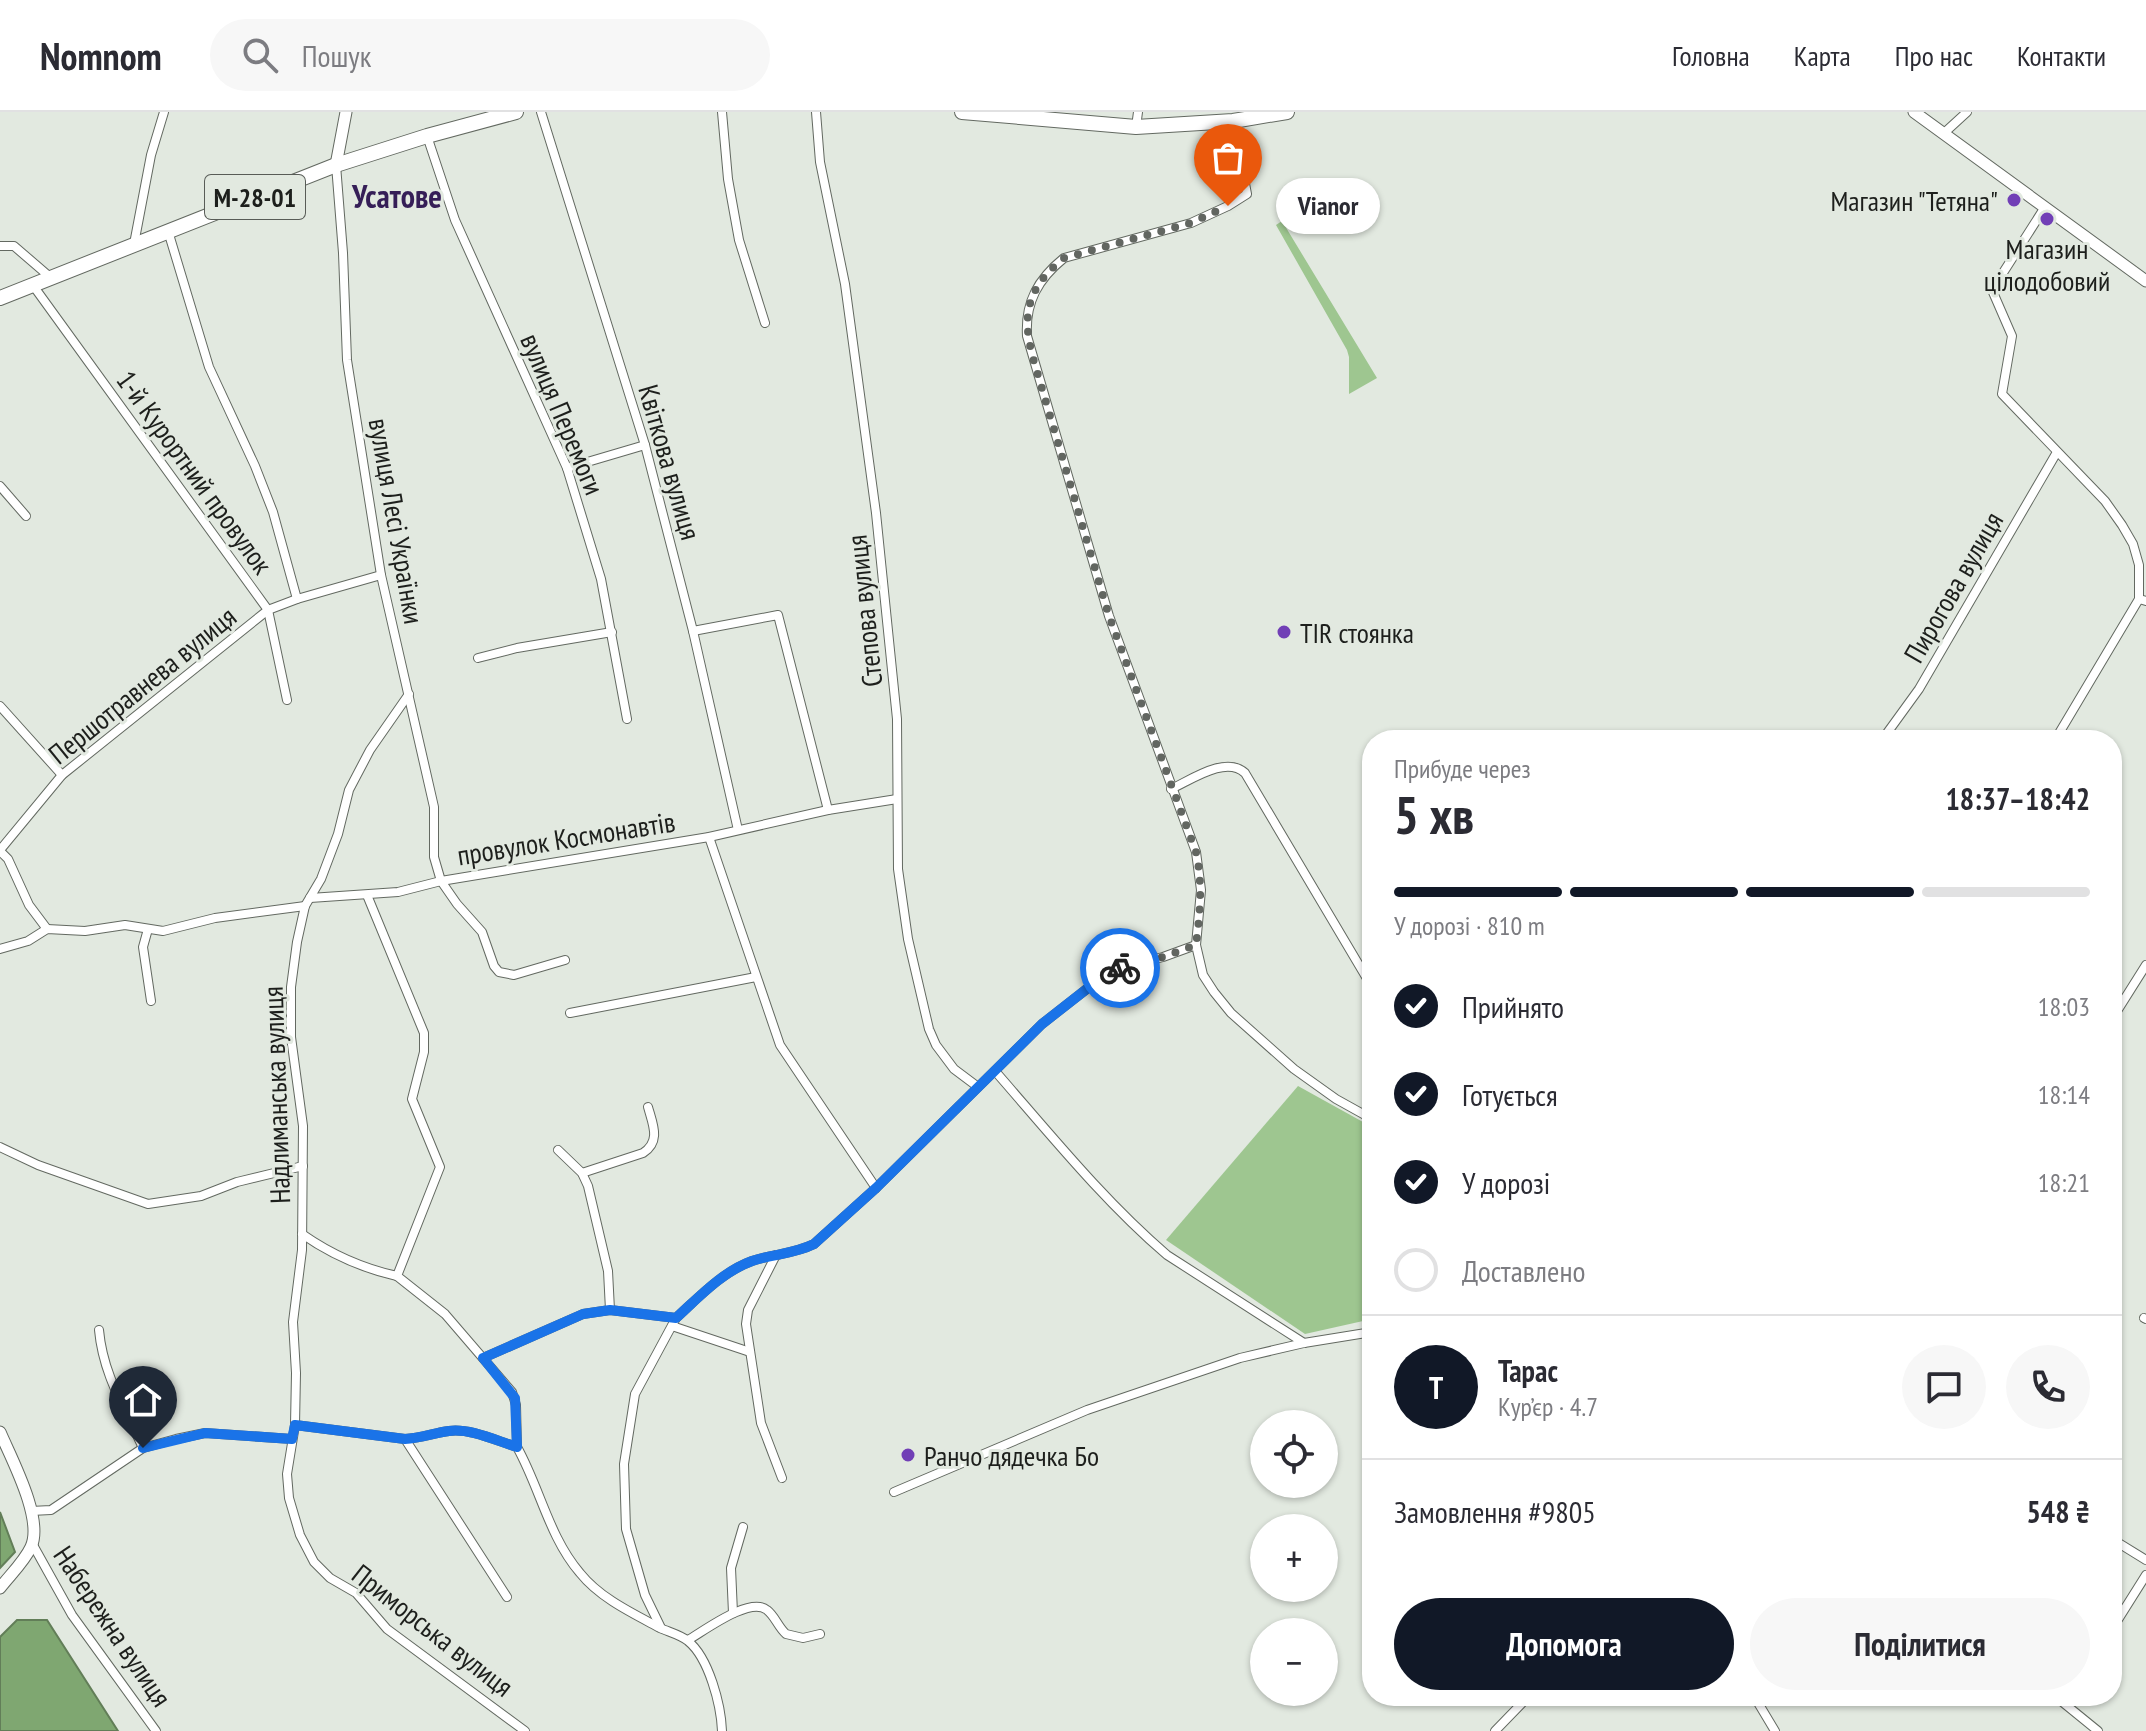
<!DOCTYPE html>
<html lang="uk">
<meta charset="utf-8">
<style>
:root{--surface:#fff;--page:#f7f7f7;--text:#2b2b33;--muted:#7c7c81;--line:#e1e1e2;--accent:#111827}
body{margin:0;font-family:"PT Sans Narrow",sans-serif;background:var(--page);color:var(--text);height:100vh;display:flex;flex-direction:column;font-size:30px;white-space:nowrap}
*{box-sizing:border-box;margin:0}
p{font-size:26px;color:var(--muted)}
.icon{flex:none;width:44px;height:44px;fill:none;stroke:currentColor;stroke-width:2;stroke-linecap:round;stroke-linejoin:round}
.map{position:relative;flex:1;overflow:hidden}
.sheet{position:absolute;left:1362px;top:618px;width:760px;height:976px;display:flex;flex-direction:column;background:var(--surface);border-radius:32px;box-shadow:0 2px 6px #0004}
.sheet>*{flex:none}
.buttons{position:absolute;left:1250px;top:1298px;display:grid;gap:16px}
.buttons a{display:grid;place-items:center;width:88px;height:88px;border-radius:50%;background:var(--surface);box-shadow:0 2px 6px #0004;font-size:40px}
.pin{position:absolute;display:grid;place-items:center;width:68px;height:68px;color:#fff;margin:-82px -34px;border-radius:50% 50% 50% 0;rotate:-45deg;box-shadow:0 0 8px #0007}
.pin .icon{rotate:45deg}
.courier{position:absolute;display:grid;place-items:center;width:80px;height:80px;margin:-40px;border:6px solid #1a73e8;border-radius:50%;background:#fff;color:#222;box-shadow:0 2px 10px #0007}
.bubble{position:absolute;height:56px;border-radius:28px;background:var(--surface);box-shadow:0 2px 6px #0004;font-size:26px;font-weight:700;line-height:56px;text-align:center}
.head em{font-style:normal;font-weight:700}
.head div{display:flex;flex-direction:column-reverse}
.head{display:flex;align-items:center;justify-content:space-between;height:136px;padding:0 32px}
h1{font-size:52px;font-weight:700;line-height:60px}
.bar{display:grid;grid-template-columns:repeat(4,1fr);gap:12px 8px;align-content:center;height:96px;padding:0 32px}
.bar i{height:10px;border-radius:6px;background:var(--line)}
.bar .on{background:var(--accent)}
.bar p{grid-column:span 4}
.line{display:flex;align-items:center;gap:20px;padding:0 32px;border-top:2px solid var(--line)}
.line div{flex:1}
.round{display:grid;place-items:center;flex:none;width:84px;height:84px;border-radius:42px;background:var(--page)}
ol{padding:0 32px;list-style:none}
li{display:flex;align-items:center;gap:24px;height:88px}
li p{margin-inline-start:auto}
li .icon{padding:8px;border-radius:50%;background:var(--accent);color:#fff;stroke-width:4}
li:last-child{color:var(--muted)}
li i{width:44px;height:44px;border:4px solid var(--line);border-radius:50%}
.primary-button{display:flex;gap:16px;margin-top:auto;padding:16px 32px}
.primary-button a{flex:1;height:92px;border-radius:48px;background:var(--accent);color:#fff;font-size:32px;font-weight:700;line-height:92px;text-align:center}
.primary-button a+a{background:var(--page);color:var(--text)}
header{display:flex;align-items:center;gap:48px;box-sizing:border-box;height:112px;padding:0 40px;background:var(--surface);border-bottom:2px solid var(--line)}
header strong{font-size:38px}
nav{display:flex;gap:44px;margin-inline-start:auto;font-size:28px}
.search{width:560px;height:72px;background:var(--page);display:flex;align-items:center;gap:20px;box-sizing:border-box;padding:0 28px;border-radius:44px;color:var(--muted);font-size:30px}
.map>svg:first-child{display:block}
.green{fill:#9ec690}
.water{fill:#7fa771;stroke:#627e58;stroke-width:2}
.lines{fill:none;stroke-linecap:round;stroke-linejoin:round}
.street-casing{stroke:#636961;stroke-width:10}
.secondary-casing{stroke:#636961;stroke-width:13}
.highway-casing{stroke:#636961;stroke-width:16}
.street{stroke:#fff;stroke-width:8}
.secondary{stroke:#fff;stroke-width:11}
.highway{stroke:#fff;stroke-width:14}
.done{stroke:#626661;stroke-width:8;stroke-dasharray:0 14.4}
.route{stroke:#1a73e8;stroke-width:10}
.poi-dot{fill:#713fb6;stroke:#e2e9e0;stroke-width:3}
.labels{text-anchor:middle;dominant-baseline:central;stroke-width:6;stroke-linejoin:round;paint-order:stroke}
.shield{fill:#e2e9e0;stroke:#585c57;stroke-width:2}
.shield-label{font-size:26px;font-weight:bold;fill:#1d1f1c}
.poi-label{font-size:28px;fill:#1d1f1c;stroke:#e2e9e0;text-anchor:start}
.street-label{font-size:28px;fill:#1d1f1c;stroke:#e2e9e0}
.quarter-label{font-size:32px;font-weight:bold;fill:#351e57;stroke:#e2e9e0}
</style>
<header>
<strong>Nomnom</strong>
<div class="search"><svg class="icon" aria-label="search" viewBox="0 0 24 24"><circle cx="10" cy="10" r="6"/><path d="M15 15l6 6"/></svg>Пошук</div>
<nav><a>Головна</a><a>Карта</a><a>Про нас</a><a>Контакти</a></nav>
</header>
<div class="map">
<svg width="2146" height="1619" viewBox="0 0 2146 1619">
<rect width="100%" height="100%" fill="#e2e9e0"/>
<g class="green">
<polygon points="1282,109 1377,266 1349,282 1349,245 1347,238 1276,113"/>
<polygon points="1298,974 1372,1015 1372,1207 1305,1222 1166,1128"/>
</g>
<g class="water">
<polygon points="0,1400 15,1440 0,1456"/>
<polygon points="17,1508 47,1508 118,1619 0,1619 0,1525"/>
</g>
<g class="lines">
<g class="street-casing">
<g id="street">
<polyline points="541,0 645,333 693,519 738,718"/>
<polyline points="722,0 728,67 739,128 765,211"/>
<polyline points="816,0 820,50 845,172 876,401 897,607 898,757 908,827 929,917 936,933 954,957 978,975"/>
<path d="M1233 9 1247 82 1228 94 1191 111 1064 146C1038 167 1025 190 1027 224L1109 504 1196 740 1201 778 1196 833 1203 863 1214 880 1231 901 1294 957 1336 987 1372 1007"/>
<polyline points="1136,15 1138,0"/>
<polyline points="1943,22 1967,0"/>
<polyline points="427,24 455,108 567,356 601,467 627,607"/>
<polyline points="336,53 343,141 347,248 381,463 434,695 434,745 441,769 457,792 482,820 494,854 499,860 514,863 565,848"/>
<polyline points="2045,95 1992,178 2012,224 2002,282 2105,389 2122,413 2133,432 2139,453 2139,487 2146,489"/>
<polyline points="168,119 209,255 255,354 273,400 297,487"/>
<polyline points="134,132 151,43 164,0"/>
<polyline points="0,134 14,134 50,165"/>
<polyline points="32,172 268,498 287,588"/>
<polyline points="567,356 645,333"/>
<polyline points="0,374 26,404"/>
<polyline points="693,519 778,503 828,698"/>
<polyline points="478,546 517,536 612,520"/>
<polyline points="409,582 370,638 349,678 338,722 321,767 305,794 297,830 291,875 291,925 303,1014 302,1138 293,1210 296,1261 295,1313 287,1362 289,1386 300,1423 314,1450 330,1466 356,1481 387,1517 525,1619"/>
<polyline points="0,594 62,663"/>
<polyline points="1882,628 1919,577 2057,340"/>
<polyline points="2055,628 2139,487"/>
<path d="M1171 677C1191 668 1226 643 1245 661L1372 875"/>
<polyline points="709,725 780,933 876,1076"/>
<polyline points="0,738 62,663 268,498 297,487 381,463"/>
<polyline points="0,739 8,747 29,793 47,817"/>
<polyline points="367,783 424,921 424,940 412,987 440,1055 397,1164 445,1202 512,1280 516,1293 517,1335"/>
<polyline points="310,786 398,780 441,769 709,725 828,698 897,687"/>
<polyline points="148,817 143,835 151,889"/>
<polyline points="0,837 28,829 47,817 85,819 125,813 163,819 215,806 305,794"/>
<polyline points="570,901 756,865"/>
<polyline points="2112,907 2146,853"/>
<path d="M995 959C1050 1022 1104 1089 1167 1143L1304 1231"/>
<polyline points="0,1035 38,1053 148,1092 201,1084 237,1070 303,1054"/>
<polyline points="558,1038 582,1061 588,1074 608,1159 610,1198"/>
<path d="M582 1061 643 1041C661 1029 653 1013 648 995"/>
<path d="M302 1122C332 1143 361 1156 397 1164"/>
<polyline points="776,1143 748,1198 746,1212 761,1311 782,1366"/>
<polyline points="2144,1206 2146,1207"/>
<polyline points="672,1214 750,1240"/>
<path d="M99 1218C103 1263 125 1296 143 1336"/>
<path d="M483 1246 583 1202 610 1198 676 1206C699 1185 722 1160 752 1149 773 1142 794 1142 814 1132L876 1076 1042 912 1111 858 1163 845 1196 833"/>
<path d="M295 1313 405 1327C421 1326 434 1321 449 1319 470 1316 497 1329 517 1335 540 1376 549 1425 580 1461 600 1486 632 1501 660 1516 669 1520 681 1523 688 1529 709 1546 721 1593 722 1619"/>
<polyline points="405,1327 507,1485"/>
<polyline points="894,1380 1087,1298 1240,1246 1304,1231 1372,1220"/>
<polyline points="31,1399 51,1398 143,1336 176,1327 205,1321 292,1327"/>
<polyline points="2112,1427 2146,1448"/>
<polyline points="33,1433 72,1503 156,1619"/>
<polyline points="733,1501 731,1456 743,1415"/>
<polyline points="661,1516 645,1483 626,1417 624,1352 635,1282 676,1206"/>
<polyline points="2112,1517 2146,1463"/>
<path d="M688 1528C704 1519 750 1484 767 1498 775 1504 778 1515 786 1522L803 1526 820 1522"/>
<polyline points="1754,1584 1775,1619"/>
<polyline points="2055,1584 2098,1619"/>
<polyline points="1495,1619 1529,1584"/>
</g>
</g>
<g class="secondary-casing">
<g id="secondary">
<polyline points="1914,0 2146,169"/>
<polyline points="336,53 346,0"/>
<path d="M0 1320C11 1346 44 1407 31 1435 24 1450 10 1463 0 1476"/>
</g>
</g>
<g class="highway-casing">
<g id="highway">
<polyline points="962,0 1136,15 1233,9 1287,0"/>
<polyline points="0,186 336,53 427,24 516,0"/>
</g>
</g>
<use href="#street" class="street"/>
<use href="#secondary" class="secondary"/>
<use href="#highway" class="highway"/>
</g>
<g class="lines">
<path class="done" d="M1120 856 1163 845 1196 833C1200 801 1203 772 1196 740L1109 504 1033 246C1021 201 1028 175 1064 146L1191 111 1228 94"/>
<path class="route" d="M143 1336 205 1321 292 1327 295 1313 405 1327C421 1326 434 1321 449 1319 470 1316 497 1329 517 1335L515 1286 483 1246 583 1202 610 1198 676 1206C699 1185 722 1160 752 1149 773 1142 794 1142 814 1132L876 1076 1042 912 1111 858 1120 856"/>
</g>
<g class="poi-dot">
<circle cx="2014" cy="88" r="8"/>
<circle cx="2047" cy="107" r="8"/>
<circle cx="1284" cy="520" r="8"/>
<circle cx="908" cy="1343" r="8"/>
</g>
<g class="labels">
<rect class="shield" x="205" y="63" width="100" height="44" rx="6"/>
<g class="shield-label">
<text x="255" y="85">М-28-01</text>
</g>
<g class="poi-label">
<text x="1998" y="88" text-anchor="end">Магазин "Тетяна"</text>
<text x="2047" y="136" text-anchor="middle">Магазин<tspan x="2047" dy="32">цілодобовий</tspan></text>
<text x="1300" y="520">TIR стоянка</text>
<text x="924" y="1343">Ранчо дядечка Бо</text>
</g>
<g class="street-label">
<text transform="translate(563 302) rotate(67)">вулиця Перемоги</text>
<text transform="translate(670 350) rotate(74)">Квіткова вулиця</text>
<text transform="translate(195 360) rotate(54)">1-й Курортний провулок</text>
<text transform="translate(397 409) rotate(80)">вулиця Лесі Українки</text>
<text transform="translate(1953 475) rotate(-60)">Пирогова вулиця</text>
<text transform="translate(864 499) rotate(-96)">Степова вулиця</text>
<text transform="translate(142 573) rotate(-39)">Першотравнева вулиця</text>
<text transform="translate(566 726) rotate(-9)">провулок Космонавтів</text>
<text transform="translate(276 983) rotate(-92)">Надлиманська вулиця</text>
<text transform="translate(113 1514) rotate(56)">Набережна вулиця</text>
<text transform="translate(433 1518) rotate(38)">Приморська вулиця</text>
</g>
<g class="quarter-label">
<text x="397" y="84">Усатове</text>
</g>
</g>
</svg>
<div class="buttons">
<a><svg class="icon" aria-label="locate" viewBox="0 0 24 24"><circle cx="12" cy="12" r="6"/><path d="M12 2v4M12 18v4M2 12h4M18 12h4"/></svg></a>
<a>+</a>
<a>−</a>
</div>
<div class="pin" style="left:1228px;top:94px;background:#ea580c"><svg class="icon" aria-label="bag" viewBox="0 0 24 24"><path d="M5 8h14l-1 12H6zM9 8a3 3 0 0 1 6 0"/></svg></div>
<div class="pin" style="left:143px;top:1336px;background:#1f2937"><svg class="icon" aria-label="home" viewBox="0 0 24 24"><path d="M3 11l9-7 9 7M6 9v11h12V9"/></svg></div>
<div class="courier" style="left:1120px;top:856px"><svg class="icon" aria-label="bike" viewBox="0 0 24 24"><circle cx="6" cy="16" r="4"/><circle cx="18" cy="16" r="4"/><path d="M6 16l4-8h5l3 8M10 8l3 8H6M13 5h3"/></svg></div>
<div class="bubble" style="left:1276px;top:66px;width:104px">Vianor</div>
<section class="sheet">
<div class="head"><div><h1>5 хв</h1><p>Прибуде через</p></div><em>18:37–18:42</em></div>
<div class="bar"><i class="on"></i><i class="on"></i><i class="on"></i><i></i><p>У дорозі · 810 m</p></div>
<ol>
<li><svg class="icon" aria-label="check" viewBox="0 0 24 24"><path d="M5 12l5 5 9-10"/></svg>Прийнято<p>18:03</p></li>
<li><svg class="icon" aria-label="check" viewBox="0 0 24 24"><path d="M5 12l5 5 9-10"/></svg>Готується<p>18:14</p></li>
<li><svg class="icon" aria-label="check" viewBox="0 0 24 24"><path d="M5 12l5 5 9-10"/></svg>У дорозі<p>18:21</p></li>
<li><i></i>Доставлено</li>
</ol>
<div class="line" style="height:144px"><b class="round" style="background:var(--accent);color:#fff">Т</b><div><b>Тарас</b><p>Кур’єр · 4.7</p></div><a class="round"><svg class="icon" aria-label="chat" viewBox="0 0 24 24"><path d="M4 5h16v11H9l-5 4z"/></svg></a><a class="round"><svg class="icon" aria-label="phone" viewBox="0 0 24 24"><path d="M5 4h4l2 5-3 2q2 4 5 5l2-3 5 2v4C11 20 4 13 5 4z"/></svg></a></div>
<div class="line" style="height:104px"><div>Замовлення #9805</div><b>548 ₴</b></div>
<div class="primary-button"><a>Допомога</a><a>Поділитися</a></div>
</section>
</div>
